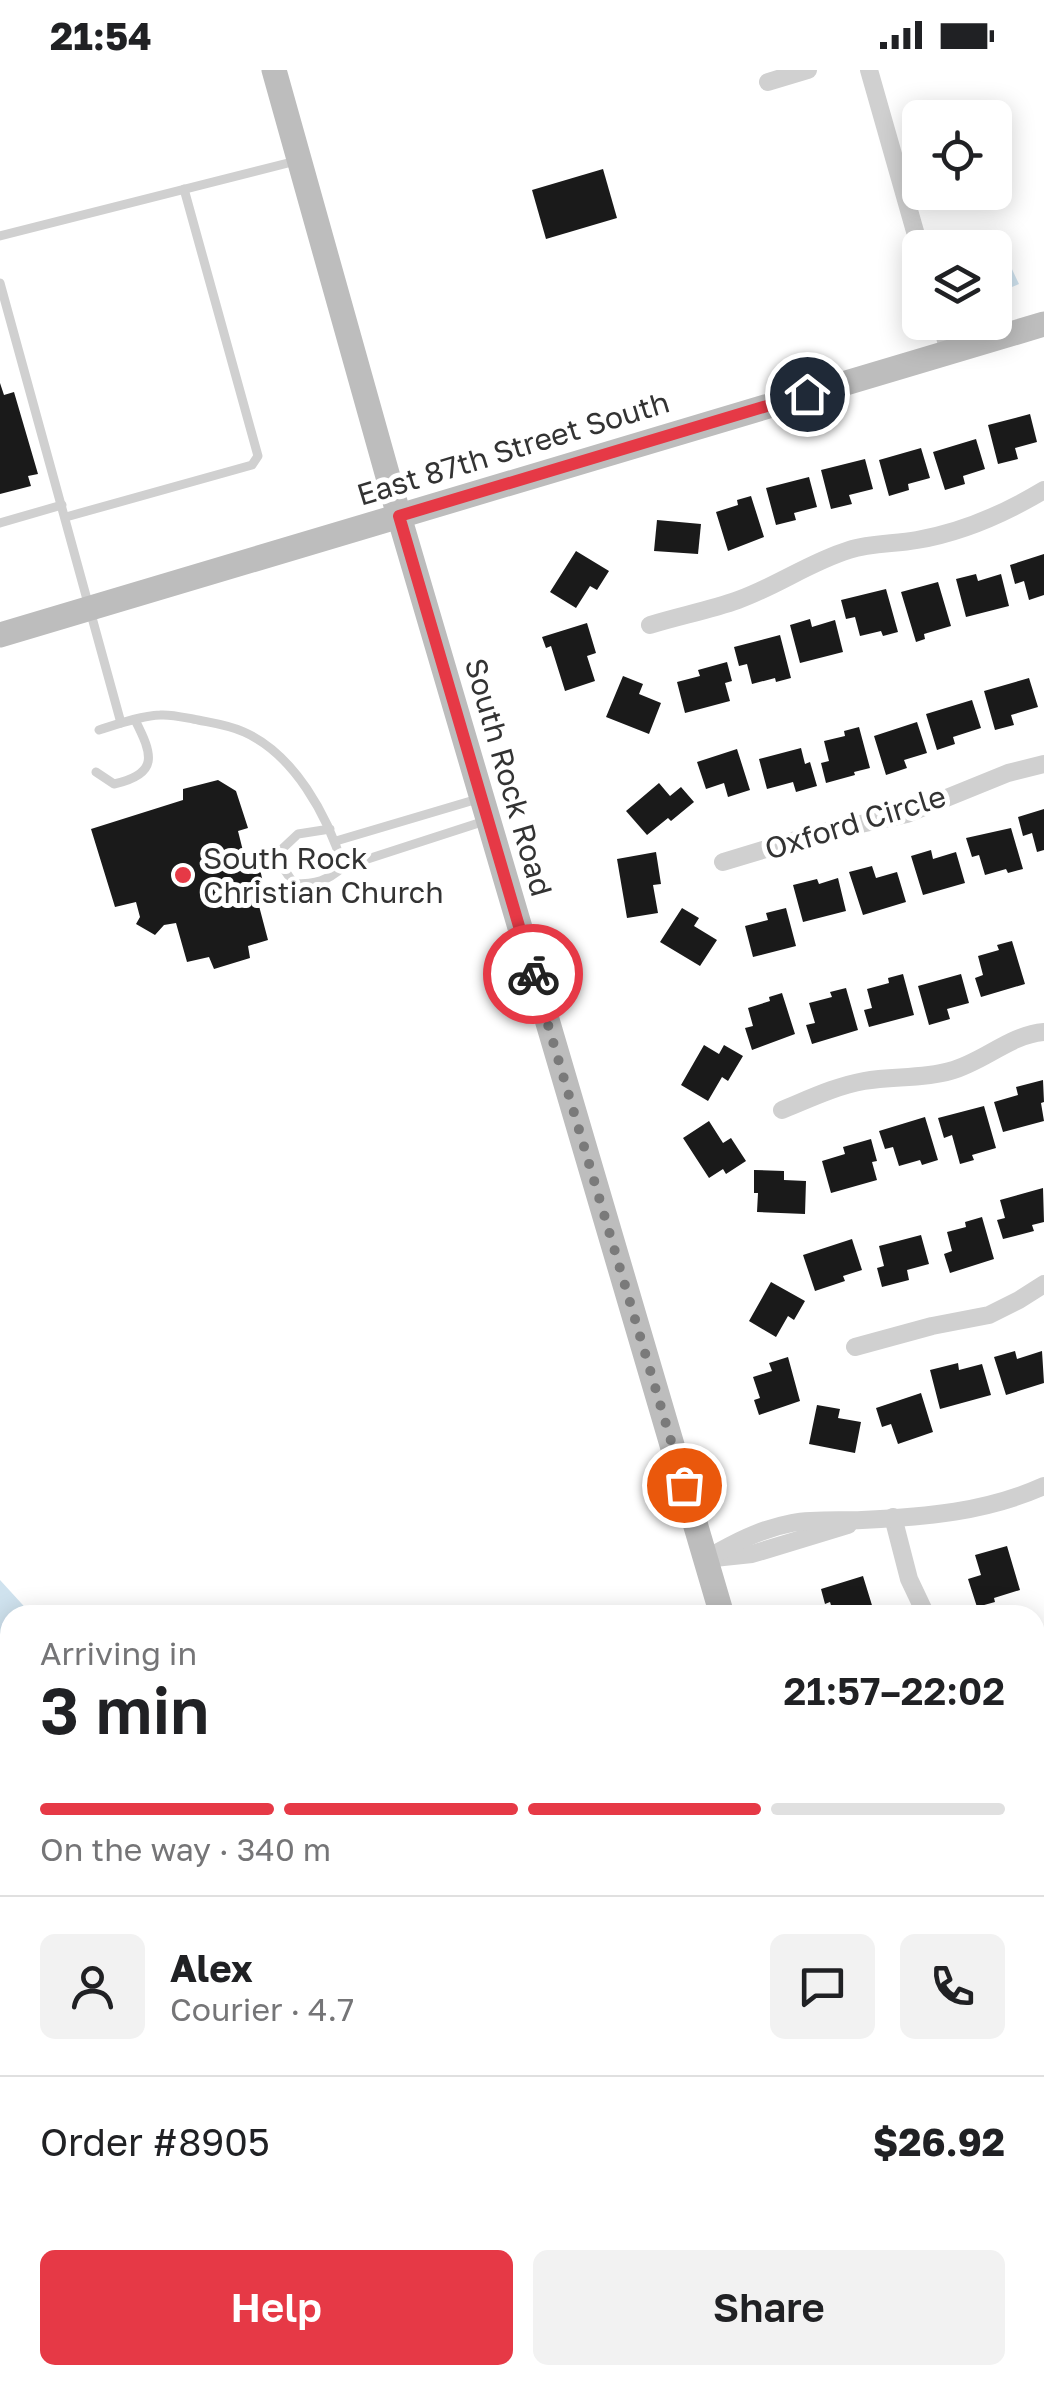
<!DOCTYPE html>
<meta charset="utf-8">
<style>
:root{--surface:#fff;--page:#f2f2f2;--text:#202124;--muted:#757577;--line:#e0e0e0;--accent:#e63946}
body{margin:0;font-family:"Golos Text",sans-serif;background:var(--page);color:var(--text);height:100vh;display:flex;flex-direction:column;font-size:38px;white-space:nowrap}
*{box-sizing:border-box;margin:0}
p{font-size:32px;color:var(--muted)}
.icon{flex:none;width:55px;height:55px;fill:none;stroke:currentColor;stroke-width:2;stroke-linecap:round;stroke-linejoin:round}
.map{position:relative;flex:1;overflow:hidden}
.panel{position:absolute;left:0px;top:1535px;width:1045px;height:780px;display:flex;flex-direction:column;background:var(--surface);border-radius:30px 30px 0 0;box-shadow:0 5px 25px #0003}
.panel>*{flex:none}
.controls{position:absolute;left:902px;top:30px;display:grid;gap:20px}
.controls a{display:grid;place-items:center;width:110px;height:110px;border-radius:15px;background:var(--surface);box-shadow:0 5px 25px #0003;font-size:50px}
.pin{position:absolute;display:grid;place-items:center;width:85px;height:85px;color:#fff;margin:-42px;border:5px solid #fff;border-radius:50%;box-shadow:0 2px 10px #0007}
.courier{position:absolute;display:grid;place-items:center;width:100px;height:100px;margin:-50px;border:8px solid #e63946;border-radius:50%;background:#fff;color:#222;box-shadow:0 2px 12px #0007}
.headline em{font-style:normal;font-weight:600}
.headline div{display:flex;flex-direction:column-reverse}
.headline{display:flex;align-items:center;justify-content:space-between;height:170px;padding:0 40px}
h1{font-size:65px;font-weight:600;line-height:75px}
.bar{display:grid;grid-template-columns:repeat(4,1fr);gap:15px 10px;align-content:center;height:120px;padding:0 40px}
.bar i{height:12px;border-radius:8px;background:var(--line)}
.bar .active{background:var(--accent)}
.bar p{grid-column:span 4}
.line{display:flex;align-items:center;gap:25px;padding:0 40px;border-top:2px solid var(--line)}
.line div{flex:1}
.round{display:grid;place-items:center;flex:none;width:105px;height:105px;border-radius:15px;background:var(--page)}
.primary-button{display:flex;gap:20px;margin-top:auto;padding:20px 40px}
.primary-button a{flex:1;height:115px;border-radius:15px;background:var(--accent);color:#fff;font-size:40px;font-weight:600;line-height:115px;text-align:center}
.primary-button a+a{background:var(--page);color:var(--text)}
.status{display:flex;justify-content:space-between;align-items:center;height:70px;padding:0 50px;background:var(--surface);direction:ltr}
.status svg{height:28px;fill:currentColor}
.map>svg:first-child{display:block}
.green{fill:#e6ecdf}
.water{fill:#cfe2ee}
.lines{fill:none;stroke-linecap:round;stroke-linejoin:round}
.stream{stroke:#cfe2ee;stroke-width:5}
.building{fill:#1a1a1a}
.lane{stroke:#d0d0d0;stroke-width:9}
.street{stroke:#d0d0d0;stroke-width:18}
.secondary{stroke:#bdbdbd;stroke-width:25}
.done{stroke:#7a7a7a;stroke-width:10;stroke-dasharray:0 18}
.route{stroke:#e63946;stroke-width:12}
.poi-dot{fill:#e63946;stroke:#fff;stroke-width:4}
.labels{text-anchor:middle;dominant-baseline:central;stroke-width:10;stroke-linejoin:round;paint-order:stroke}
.street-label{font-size:30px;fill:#333;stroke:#fff}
.poi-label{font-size:30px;fill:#333;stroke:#fff;text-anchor:start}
</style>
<div class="status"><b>21:54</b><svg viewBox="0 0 49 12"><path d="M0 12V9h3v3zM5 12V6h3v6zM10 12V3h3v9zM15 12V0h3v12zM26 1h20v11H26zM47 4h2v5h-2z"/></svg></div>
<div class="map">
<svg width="1044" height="2315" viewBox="0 0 1044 2315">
<rect width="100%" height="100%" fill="#fff"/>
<g class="green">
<polygon points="79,2305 368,2305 371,2315 83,2315"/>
<polygon points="504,2305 912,2305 916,2315 755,2315 742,2310 733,2315 500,2315"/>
</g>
<g class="water">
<polygon points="1003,180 1019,214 995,224 995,181"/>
<polygon points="0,1510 32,1545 10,1545 10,1688 0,1690"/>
<polygon points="1044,2036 1044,2301 1035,2293 1035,2040"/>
</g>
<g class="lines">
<g class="stream">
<polyline points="962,2305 987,2315"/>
<polyline points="590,2315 597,2305"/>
</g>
</g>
<g class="building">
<polygon points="603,99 617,148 546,169 532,120"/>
<polygon points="0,313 4,325 14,322 38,404 28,406 31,416 0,424"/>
<polygon points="1030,344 1037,372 1015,378 1018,389 998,394 988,355"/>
<polygon points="976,369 985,399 963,406 965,414 945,420 933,382"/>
<polygon points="921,378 930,408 908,414 909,420 889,426 879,390"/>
<polygon points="865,389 873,419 849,425 852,434 831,439 821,400"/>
<polygon points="809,407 817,437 794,443 796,450 776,455 766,418"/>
<polygon points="751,426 764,467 728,481 716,442 738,435 737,430"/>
<polygon points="657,450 701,454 698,484 654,481"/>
<polygon points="576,481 609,501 597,520 590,516 576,538 550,522"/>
<polygon points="1044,484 1044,525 1029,530 1024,511 1015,514 1010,495"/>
<polygon points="976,504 978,511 1001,504 1009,536 966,547 956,509"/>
<polygon points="938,512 951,556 924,564 925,569 916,572 901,522"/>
<polygon points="886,519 898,562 883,566 881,561 860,566 855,547 846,549 841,530"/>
<polygon points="810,549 812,557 835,550 843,582 800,593 790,555"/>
<polygon points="587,553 596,583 587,586 595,611 565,621 551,576 546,578 542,567"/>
<polygon points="780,565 791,608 776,612 775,608 752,614 747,594 739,596 734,577"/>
<polygon points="727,592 732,611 725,613 730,631 685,643 677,612 700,606 698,600"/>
<polygon points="623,606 643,614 639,624 661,633 649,664 606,647"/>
<polygon points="1029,608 1038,637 1011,645 1014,655 995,660 984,621"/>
<polygon points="972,630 981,658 953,667 955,674 937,680 926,644"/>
<polygon points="917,652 927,683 904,690 907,698 886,705 874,666"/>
<polygon points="859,657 870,698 854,702 855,705 826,713 821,693 829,691 824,671 845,666 844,661"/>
<polygon points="801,678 805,694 810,692 817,716 796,722 793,712 767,719 759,689"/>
<polygon points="737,679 750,720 728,727 724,713 706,719 697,692"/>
<polygon points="218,710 236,721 248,758 238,761 247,797 259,794 263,813 254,817 268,870 248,876 250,888 214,899 209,887 187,892 176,853 164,855 155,865 136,854 140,847 136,832 115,837 91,759 183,730 183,719"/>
<polygon points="659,713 670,726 681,717 694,732 671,751 668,748 647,765 626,741"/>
<polygon points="1044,739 1044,780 1037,782 1032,763 1023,766 1018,747"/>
<polygon points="1011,758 1023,799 1008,803 1006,799 985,805 979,785 972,787 966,768"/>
<polygon points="931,780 933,789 956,782 965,813 923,825 911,786"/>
<polygon points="656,782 661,814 653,815 658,843 627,848 617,789"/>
<polygon points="872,796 876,808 897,802 906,832 863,845 849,802"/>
<polygon points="838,808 846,841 803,852 793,815 817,809 819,814"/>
<polygon points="682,838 699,848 694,856 717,870 700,896 660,872"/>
<polygon points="786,838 796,876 753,887 745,856 768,850 766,843"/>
<polygon points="1012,871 1025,914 981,927 975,908 983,905 978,886 999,880 997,875"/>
<polygon points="903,904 914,945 869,957 864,940 872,938 867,919 889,913 888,908"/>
<polygon points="961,904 969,933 947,939 950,949 929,955 918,916"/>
<polygon points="846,918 858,960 812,974 806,955 815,953 809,933 832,927 830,922"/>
<polygon points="782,923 795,964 752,980 745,958 753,956 748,938 770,931 769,927"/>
<polygon points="704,975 719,984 724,975 743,986 728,1011 722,1007 708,1031 681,1015"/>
<polygon points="1043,1010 1044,1032 1041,1033 1044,1051 1003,1062 994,1032 1018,1025 1016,1017"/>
<polygon points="984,1036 996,1078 972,1085 974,1090 960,1094 952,1065 944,1068 938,1048"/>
<polygon points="925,1047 938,1090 922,1095 920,1090 899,1096 893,1077 885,1079 879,1061"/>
<polygon points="709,1051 723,1073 731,1068 746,1091 726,1104 723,1099 709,1108 683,1068"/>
<polygon points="871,1069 877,1091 872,1092 877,1110 831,1123 822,1091 845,1084 843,1077"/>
<polygon points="754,1100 784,1101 784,1110 806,1111 805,1144 757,1142 758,1123 754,1123"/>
<polygon points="1043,1118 1044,1152 1032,1155 1034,1161 1003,1169 997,1150 1005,1148 1000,1130"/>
<polygon points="982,1147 994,1189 950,1203 944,1184 952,1181 947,1162 966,1157 965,1152"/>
<polygon points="921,1165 929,1194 907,1200 909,1210 882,1217 877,1198 884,1196 879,1176"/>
<polygon points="852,1169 862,1200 843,1206 845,1211 815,1221 803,1185"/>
<polygon points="771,1212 805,1231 794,1250 788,1246 776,1267 749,1251"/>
<polygon points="1015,1281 1017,1289 1042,1281 1044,1313 1006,1325 994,1287"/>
<polygon points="788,1287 800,1331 759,1345 754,1330 760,1328 753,1307 772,1301 769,1293"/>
<polygon points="958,1293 959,1300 982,1294 991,1325 940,1339 930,1300"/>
<polygon points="921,1323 933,1362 898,1374 891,1354 882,1357 876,1338"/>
<polygon points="817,1335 840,1339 838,1348 861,1352 855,1383 809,1374"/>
<polygon points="1007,1476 1020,1520 994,1528 995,1532 977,1537 968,1509 981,1505 975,1485"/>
<polygon points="863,1506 875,1545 834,1545 830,1532 825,1534 821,1519"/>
<polygon points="1008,1537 1011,1545 986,1545 986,1544"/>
<polygon points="1035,1607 1044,1607 1044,1654 1035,1655"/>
</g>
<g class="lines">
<g class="lane">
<polyline points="0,166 296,91"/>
<polyline points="0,213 121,653"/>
<polyline points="66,447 252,395 258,386 184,119"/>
<polyline points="0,453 62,435"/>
<path d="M99 660C118 654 140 646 160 645 172 644 186 648 198 650 213 653 229 655 244 662 294 684 328 746 343 797 327 811 316 814 294 814L282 796V779L298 764 330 759"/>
<path d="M96 702 114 714C159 704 153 685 135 650"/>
<polyline points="336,771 481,728"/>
<polyline points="343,797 488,750"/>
</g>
<g class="street">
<polyline points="869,0 920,179"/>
<polyline points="768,12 808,0"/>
<polyline points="941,252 949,282"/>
<path d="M650 555C679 546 710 540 738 530 777 516 810 492 849 480 871 473 895 474 917 470 964 462 1004 444 1044 420"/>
<polyline points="723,792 819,763 907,744 1008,703 1044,694"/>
<path d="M782 1040C809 1029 836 1016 864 1011 893 1006 922 1009 950 1001 984 992 1009 965 1044 962"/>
<polyline points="855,1277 932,1256 989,1245 1019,1230 1044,1214"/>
<polyline points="893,1447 909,1509 926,1545"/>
<polyline points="714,1488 752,1484 848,1455"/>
<path d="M706 1489C734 1473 760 1459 792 1453 815 1449 838 1451 862 1450 925 1447 986 1442 1044 1416"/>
</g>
<g class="secondary">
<polyline points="274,0 399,446 722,1545"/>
<polyline points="0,565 1044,254"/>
<polyline points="945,2305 948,2315"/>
</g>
</g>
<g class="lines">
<polyline class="done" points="533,904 684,1415"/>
<polyline class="route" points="533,904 399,446 807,324"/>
</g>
<circle class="poi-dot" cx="183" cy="805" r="10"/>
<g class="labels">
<g class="street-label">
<text transform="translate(513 378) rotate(-17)">East 87th Street South</text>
<text transform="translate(509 707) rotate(74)">South Rock Road</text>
<text transform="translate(855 752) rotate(-17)">Oxford Circle</text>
</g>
<g class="poi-label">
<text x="203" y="788">South Rock<tspan x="203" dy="34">Christian Church</tspan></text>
</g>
</g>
</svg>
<div class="controls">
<a><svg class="icon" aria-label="locate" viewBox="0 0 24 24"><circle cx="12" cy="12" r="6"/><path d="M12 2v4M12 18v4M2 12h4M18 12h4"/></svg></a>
<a><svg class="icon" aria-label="layers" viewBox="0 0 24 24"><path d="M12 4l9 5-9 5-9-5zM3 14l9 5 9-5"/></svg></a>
</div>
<div class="pin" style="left:684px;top:1415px;background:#ea580c"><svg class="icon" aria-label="bag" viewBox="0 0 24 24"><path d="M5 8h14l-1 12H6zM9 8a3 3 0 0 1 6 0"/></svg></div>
<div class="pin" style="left:807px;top:324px;background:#1f2937"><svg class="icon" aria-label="home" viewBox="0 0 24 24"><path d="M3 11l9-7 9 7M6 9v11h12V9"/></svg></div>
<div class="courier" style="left:533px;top:904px"><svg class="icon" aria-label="bike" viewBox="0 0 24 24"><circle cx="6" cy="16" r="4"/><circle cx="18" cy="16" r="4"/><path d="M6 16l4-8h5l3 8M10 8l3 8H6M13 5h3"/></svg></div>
<section class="panel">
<div class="headline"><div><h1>3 min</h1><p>Arriving in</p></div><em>21:57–22:02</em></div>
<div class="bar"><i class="active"></i><i class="active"></i><i class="active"></i><i></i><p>On the way · 340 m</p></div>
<div class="line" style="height:180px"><a class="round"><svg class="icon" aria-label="person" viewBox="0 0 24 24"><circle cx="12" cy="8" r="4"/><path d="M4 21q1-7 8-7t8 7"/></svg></a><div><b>Alex</b><p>Courier · 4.7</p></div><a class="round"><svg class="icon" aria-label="chat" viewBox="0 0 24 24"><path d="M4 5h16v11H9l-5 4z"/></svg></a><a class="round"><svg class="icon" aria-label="phone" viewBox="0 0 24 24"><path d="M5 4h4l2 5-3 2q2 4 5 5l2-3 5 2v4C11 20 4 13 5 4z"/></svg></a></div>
<div class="line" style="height:130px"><div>Order #8905</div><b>$26.92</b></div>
<div class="primary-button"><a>Help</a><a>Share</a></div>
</section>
</div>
